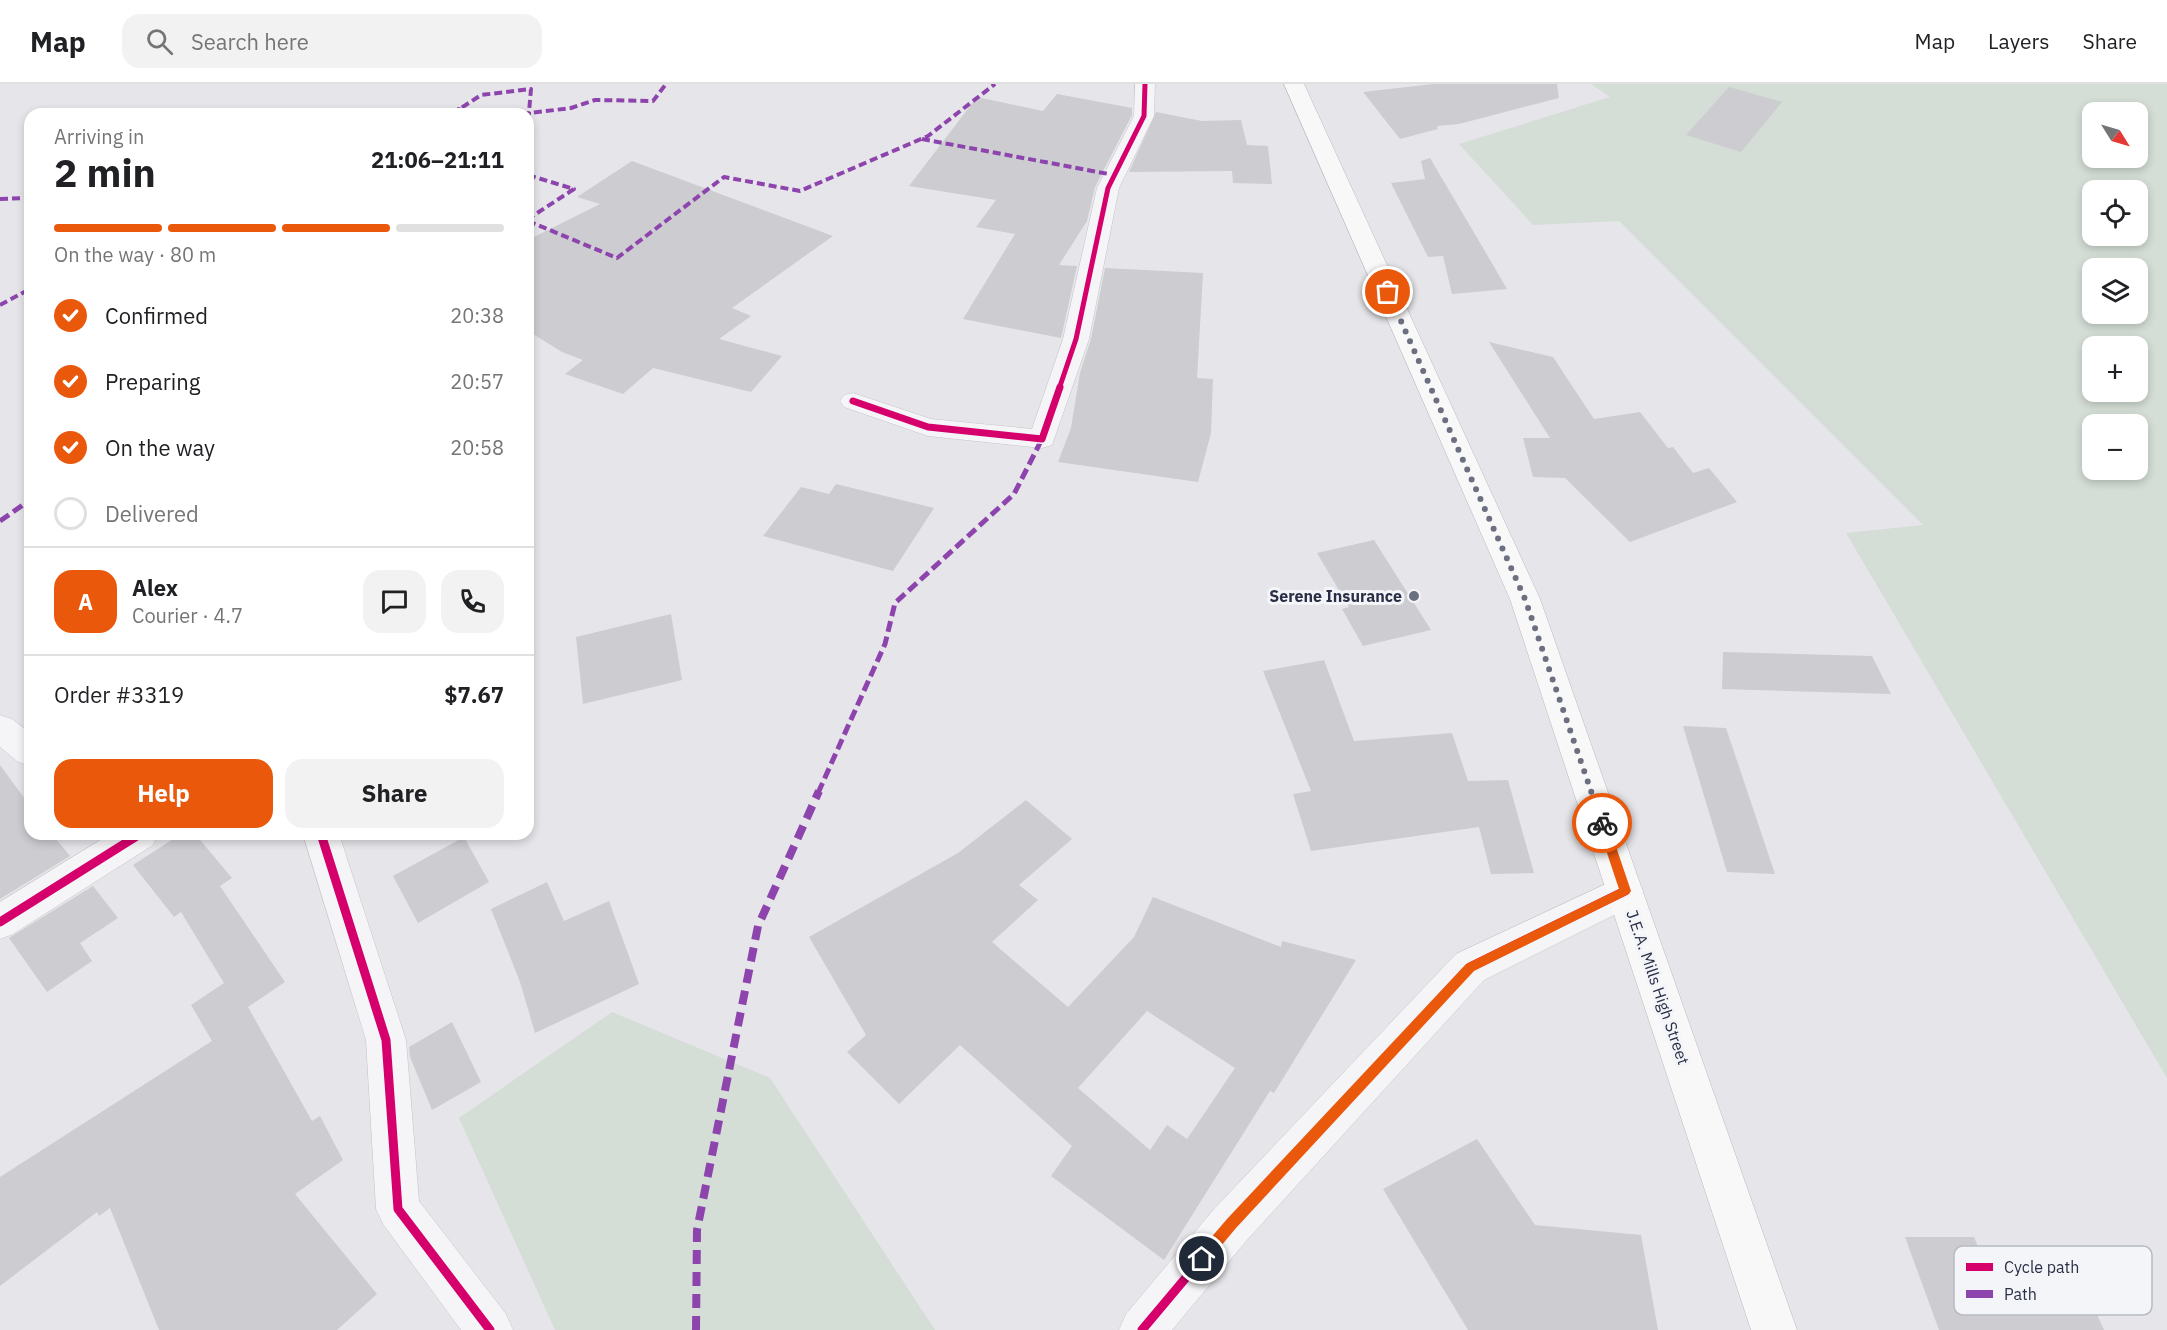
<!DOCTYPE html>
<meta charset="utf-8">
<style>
:root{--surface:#fff;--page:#f2f2f2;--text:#202124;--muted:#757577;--line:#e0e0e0;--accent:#ea580c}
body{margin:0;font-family:"IBM Plex Sans",sans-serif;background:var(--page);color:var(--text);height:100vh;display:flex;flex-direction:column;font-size:22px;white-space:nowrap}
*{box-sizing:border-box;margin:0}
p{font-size:20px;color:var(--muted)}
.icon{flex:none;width:33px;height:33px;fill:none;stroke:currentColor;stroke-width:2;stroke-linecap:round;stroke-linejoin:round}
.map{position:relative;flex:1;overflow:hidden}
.panel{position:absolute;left:24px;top:24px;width:510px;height:732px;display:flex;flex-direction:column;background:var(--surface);border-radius:18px;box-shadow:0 3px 9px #0003}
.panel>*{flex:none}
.needle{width:39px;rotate:127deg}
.fabs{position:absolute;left:2082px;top:18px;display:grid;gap:12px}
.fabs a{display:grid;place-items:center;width:66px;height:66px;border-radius:12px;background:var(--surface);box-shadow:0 3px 9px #0003;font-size:30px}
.pin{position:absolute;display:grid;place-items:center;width:51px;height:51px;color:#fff;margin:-26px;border:3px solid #fff;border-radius:50%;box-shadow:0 2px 6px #0007}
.courier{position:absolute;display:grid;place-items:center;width:60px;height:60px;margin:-30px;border:4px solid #ea580c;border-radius:50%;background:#fff;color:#222;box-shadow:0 2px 8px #0007}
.summary em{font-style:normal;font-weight:800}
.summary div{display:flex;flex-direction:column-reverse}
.summary{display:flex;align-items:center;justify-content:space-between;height:102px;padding:0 30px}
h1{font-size:39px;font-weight:800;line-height:45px}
.bar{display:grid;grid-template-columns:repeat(4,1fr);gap:9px 6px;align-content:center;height:72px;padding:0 30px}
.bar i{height:8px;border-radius:4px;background:var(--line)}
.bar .current{background:var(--accent)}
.bar p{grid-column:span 4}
.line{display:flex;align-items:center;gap:15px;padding:0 30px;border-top:2px solid var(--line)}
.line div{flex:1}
.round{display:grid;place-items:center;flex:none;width:63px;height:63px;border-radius:18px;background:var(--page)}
ol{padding:0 30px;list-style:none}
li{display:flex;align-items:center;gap:18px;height:66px}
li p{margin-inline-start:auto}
li .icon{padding:6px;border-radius:50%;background:var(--accent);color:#fff;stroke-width:4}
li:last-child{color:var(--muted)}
li i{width:33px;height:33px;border:3px solid var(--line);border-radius:50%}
.cta{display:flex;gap:12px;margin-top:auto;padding:12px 30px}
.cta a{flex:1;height:69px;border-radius:18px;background:var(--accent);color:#fff;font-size:24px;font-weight:800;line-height:69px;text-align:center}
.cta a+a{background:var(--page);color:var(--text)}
header{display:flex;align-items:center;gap:36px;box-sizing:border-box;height:84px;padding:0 30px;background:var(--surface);border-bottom:2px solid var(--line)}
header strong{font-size:28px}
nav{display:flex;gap:33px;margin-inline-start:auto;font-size:21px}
.search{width:420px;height:54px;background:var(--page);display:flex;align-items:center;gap:15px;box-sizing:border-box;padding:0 21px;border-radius:18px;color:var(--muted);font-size:22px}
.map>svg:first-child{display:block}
.green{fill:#d4ddd6;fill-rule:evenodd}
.building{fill:#ccccd1;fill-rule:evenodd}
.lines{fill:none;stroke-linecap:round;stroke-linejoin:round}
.minor-casing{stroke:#c4c4c8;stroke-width:1}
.highway-casing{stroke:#b8b9bf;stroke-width:1}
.minor{fill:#f5f5f7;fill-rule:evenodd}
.highway{fill:#f8f8f8;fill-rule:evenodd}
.quiet-far2{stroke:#8e44ad;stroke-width:4;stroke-dasharray:8 4;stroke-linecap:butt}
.quiet-far1{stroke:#8e44ad;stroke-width:5;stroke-dasharray:11 5;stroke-linecap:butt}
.quiet{stroke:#8e44ad;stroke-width:8;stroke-dasharray:14 8;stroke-linecap:butt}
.cycleway-far2-casing{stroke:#f4f5f9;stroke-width:8}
.cycleway-far1-casing{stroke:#f4f5f9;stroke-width:10}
.cycleway-casing{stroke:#f4f5f9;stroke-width:13}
.cycleway-far2{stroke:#d6006c;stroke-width:5}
.cycleway-far1{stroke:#d6006c;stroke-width:7}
.cycleway{stroke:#d6006c;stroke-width:9}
.route{fill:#ea580c}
.done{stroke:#6c6f7f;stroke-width:6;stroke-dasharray:0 10.8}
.poi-dot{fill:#6c6f7f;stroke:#f4f5f9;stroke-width:2}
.labels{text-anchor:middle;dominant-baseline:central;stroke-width:6;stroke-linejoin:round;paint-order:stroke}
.poi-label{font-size:16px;font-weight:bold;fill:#2b2f45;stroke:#f4f5f9;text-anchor:end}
.street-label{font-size:16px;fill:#2b2f45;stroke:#f4f5f9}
.key{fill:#f4f5f9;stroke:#b8bac3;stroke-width:1.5}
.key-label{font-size:16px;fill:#2b2f45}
</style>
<header>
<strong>Map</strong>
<div class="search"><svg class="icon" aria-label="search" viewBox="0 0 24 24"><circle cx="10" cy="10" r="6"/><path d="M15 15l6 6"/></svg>Search here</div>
<nav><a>Map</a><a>Layers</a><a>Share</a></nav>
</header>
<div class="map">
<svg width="2167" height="1246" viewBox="0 0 2167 1246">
<rect width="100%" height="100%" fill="#e6e6ea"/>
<g class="green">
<path d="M1591 0H2167V994L1846 449 1923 441 1619 137 1533 141 1459 60 1610 13ZM2092 28H2138V74H2092ZM2092 106H2138V152H2092ZM2092 184H2138V230H2092ZM2092 262H2138V308H2092ZM2092 340H2138V386H2092Z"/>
<polygon points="612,928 770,994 935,1246 555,1246 459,1034"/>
</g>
<g class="building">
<polygon points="1433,0 1557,0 1559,14 1459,40 1437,42 1438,45 1400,55 1363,8"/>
<polygon points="1729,3 1782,18 1741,68 1686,51"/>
<polygon points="1057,10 1132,24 1132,31 1095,103 1087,137 1059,181 1077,182 1061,254 963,235 1015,150 976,143 996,116 909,102 977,13 1043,27"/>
<polygon points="1156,28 1202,37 1241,36 1247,61 1268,62 1272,100 1233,99 1232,87 1129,88"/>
<polygon points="1430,74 1486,169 1507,205 1452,210 1443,172 1428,173 1391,99 1425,95 1421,77"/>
<polygon points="632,77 833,152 732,224 751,232 719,255 782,272 751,308 653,284 623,310 565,290 583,276 562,268 528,247 528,156 600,120 577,113"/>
<polygon points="1105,184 1203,189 1197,294 1213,295 1211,349 1198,398 1058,378 1071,344 1080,289 1091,255"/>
<polygon points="1489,258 1553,273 1594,335 1640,328 1668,364 1673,363 1693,389 1709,384 1737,418 1630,458 1565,394 1533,393 1523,354 1550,354"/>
<polygon points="836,400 934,424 893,487 763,452 801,403 829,410"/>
<polygon points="1374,456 1431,546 1363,562 1342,525 1349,523 1317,469"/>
<polygon points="671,530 682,596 583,620 576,553"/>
<polygon points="1723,568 1872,572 1891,610 1722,605"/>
<polygon points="1324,576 1354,657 1452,649 1468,697 1508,696 1534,789 1491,790 1479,743 1311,767 1293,710 1311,707 1263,587"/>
<polygon points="1683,642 1726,644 1775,790 1727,788"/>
<polygon points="0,681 30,722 30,750 52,750 70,772 0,815"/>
<path d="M1026 716 1072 755 1019 801 1038 816 992 858 1068 923 1134 853 1153 813 1281 863 1282 857 1356 876 1274 1009 1270 1007 1164 1176 1051 1092 1072 1062 960 961 899 1020 847 968 866 951 809 853 958 769ZM1147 927 1235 984 1187 1055 1167 1041 1150 1066 1078 1004Z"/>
<polygon points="181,750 195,750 232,794 220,802 285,898 248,923 312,1037 320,1032 343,1076 295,1110 377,1210 337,1246 159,1246 110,1124 99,1132 97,1128 0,1202 0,1093 212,957 191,921 224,899 181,828 174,833 133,781"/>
<polygon points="464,753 489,798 418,839 393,792"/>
<polygon points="547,798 564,837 609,817 639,900 535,949 520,898 491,825"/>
<polygon points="93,802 118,834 80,859 92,877 47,908 9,854"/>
<polygon points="452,938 481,998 432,1026 410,973 409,963"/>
<polygon points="1477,1055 1535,1141 1641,1151 1658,1246 1468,1246 1383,1105"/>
<polygon points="1905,1153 1974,1153 1993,1198 2083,1200 2104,1246 1939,1246"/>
</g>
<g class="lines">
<g class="minor-casing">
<g id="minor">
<polygon points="1135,0 1155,0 1154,32 1119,104 1089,255 1052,361 1042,364 928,352 844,323 840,317 844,311 853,309 931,335 1032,345 1063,255 1097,104 1134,32"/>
<polygon points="0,631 12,635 30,649 30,682 18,678 0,663"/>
<polygon points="110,750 158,750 153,761 13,850 0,855 0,818"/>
<polygon points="303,750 339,750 406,956 419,1117 506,1230 513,1246 461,1246 383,1140 376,1125 366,956"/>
<polygon points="1625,791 1638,795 1643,807 1638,819 1484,896 1247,1156 1172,1246 1119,1246 1126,1230 1215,1124 1456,870"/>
</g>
</g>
<g class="highway-casing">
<polygon id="highway" points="1284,0 1304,0 1540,515 1797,1246 1751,1246 1510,515"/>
</g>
<use href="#minor" class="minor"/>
<use href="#highway" class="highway"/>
<g class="quiet-far2">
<polyline points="457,25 488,30"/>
<polyline points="452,30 481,11 531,5 528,40"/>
<polyline points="522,30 571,24 595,16 653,17 666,0"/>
<polyline points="922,55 1114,91"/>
<polyline points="528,91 574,105 528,135"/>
<polyline points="0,115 30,114"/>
<polyline points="528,137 617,174 724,93 800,107 928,52 995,0"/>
<polyline points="0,221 30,205"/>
</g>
<g class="quiet-far1">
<polyline points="0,437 30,416"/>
<polyline points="818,709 885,560 895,519 1014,410 1042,355"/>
</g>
<polyline class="quiet" points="696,1246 697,1146 758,842 819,707"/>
<g class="cycleway-far2-casing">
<polyline id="cycleway-far2" points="1059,305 1076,255 1108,104 1144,32 1145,0"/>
</g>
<g class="cycleway-far1-casing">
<polyline id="cycleway-far1" points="853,317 928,343 1042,355 1060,303"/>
</g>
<g class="cycleway-casing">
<g id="cycleway">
<polyline points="321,750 386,956 398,1125 490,1246"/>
<polyline points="0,838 140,750"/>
<polyline points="1142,1246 1231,1140 1470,883 1625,807"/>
</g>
</g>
<use href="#cycleway-far2" class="cycleway-far2"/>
<use href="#cycleway-far1" class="cycleway-far1"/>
<use href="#cycleway" class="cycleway"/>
</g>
<polygon class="route" points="1602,734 1608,739 1631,807 1629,810 1474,887 1236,1144 1206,1180 1202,1182 1197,1180 1195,1175 1197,1170 1227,1135 1466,880 1619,805 1597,739"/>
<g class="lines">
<polyline class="done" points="1388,208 1525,515 1602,739"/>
</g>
<circle class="poi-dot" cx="1414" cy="512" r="6"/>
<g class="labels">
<g class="poi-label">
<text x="1402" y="512">Serene Insurance</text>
</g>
<g class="street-label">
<text transform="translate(1658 903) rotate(71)">J.E.A. Mills High Street</text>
</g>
</g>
<rect x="1954" y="1162" width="198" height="69" rx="9" class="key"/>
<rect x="1966" y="1179" width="27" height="8" fill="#d6006c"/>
<rect x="1966" y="1206" width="27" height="8" fill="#8e44ad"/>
<g class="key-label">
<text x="2004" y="1189">Cycle path</text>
<text x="2004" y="1216">Path</text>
</g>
</svg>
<div class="fabs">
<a><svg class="needle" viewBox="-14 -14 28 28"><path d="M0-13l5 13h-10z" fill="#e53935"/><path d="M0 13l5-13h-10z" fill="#757577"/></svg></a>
<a><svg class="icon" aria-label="locate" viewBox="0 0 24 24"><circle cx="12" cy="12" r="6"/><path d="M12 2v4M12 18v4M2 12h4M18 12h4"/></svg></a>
<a><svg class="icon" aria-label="layers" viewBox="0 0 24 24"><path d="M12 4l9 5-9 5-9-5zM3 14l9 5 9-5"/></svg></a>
<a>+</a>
<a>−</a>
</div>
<div class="pin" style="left:1388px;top:208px;background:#ea580c"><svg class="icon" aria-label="bag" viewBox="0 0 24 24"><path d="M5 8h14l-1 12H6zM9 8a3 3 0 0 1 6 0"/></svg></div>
<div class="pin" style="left:1202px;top:1175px;background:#1f2937"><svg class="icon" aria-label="home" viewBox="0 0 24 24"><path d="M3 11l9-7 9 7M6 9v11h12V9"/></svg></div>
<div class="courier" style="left:1602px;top:739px"><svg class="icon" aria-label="bike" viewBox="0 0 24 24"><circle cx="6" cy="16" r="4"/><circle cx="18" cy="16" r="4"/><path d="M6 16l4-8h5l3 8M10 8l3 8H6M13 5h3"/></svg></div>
<section class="panel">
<div class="summary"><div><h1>2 min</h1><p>Arriving in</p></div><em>21:06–21:11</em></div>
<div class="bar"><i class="current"></i><i class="current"></i><i class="current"></i><i></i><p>On the way · 80 m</p></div>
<ol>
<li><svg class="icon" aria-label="check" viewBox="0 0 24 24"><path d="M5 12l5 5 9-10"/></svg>Confirmed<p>20:38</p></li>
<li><svg class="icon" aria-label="check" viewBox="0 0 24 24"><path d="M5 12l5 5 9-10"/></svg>Preparing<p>20:57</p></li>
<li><svg class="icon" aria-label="check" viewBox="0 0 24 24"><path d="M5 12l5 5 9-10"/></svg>On the way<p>20:58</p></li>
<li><i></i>Delivered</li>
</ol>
<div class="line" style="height:108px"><b class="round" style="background:var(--accent);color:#fff">A</b><div><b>Alex</b><p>Courier · 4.7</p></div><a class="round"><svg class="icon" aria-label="chat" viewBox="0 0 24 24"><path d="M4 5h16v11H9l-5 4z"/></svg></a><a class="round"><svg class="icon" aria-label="phone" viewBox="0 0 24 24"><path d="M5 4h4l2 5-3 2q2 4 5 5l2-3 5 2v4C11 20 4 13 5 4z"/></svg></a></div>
<div class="line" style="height:78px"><div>Order #3319</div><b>$7.67</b></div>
<div class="cta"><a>Help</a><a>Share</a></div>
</section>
</div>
